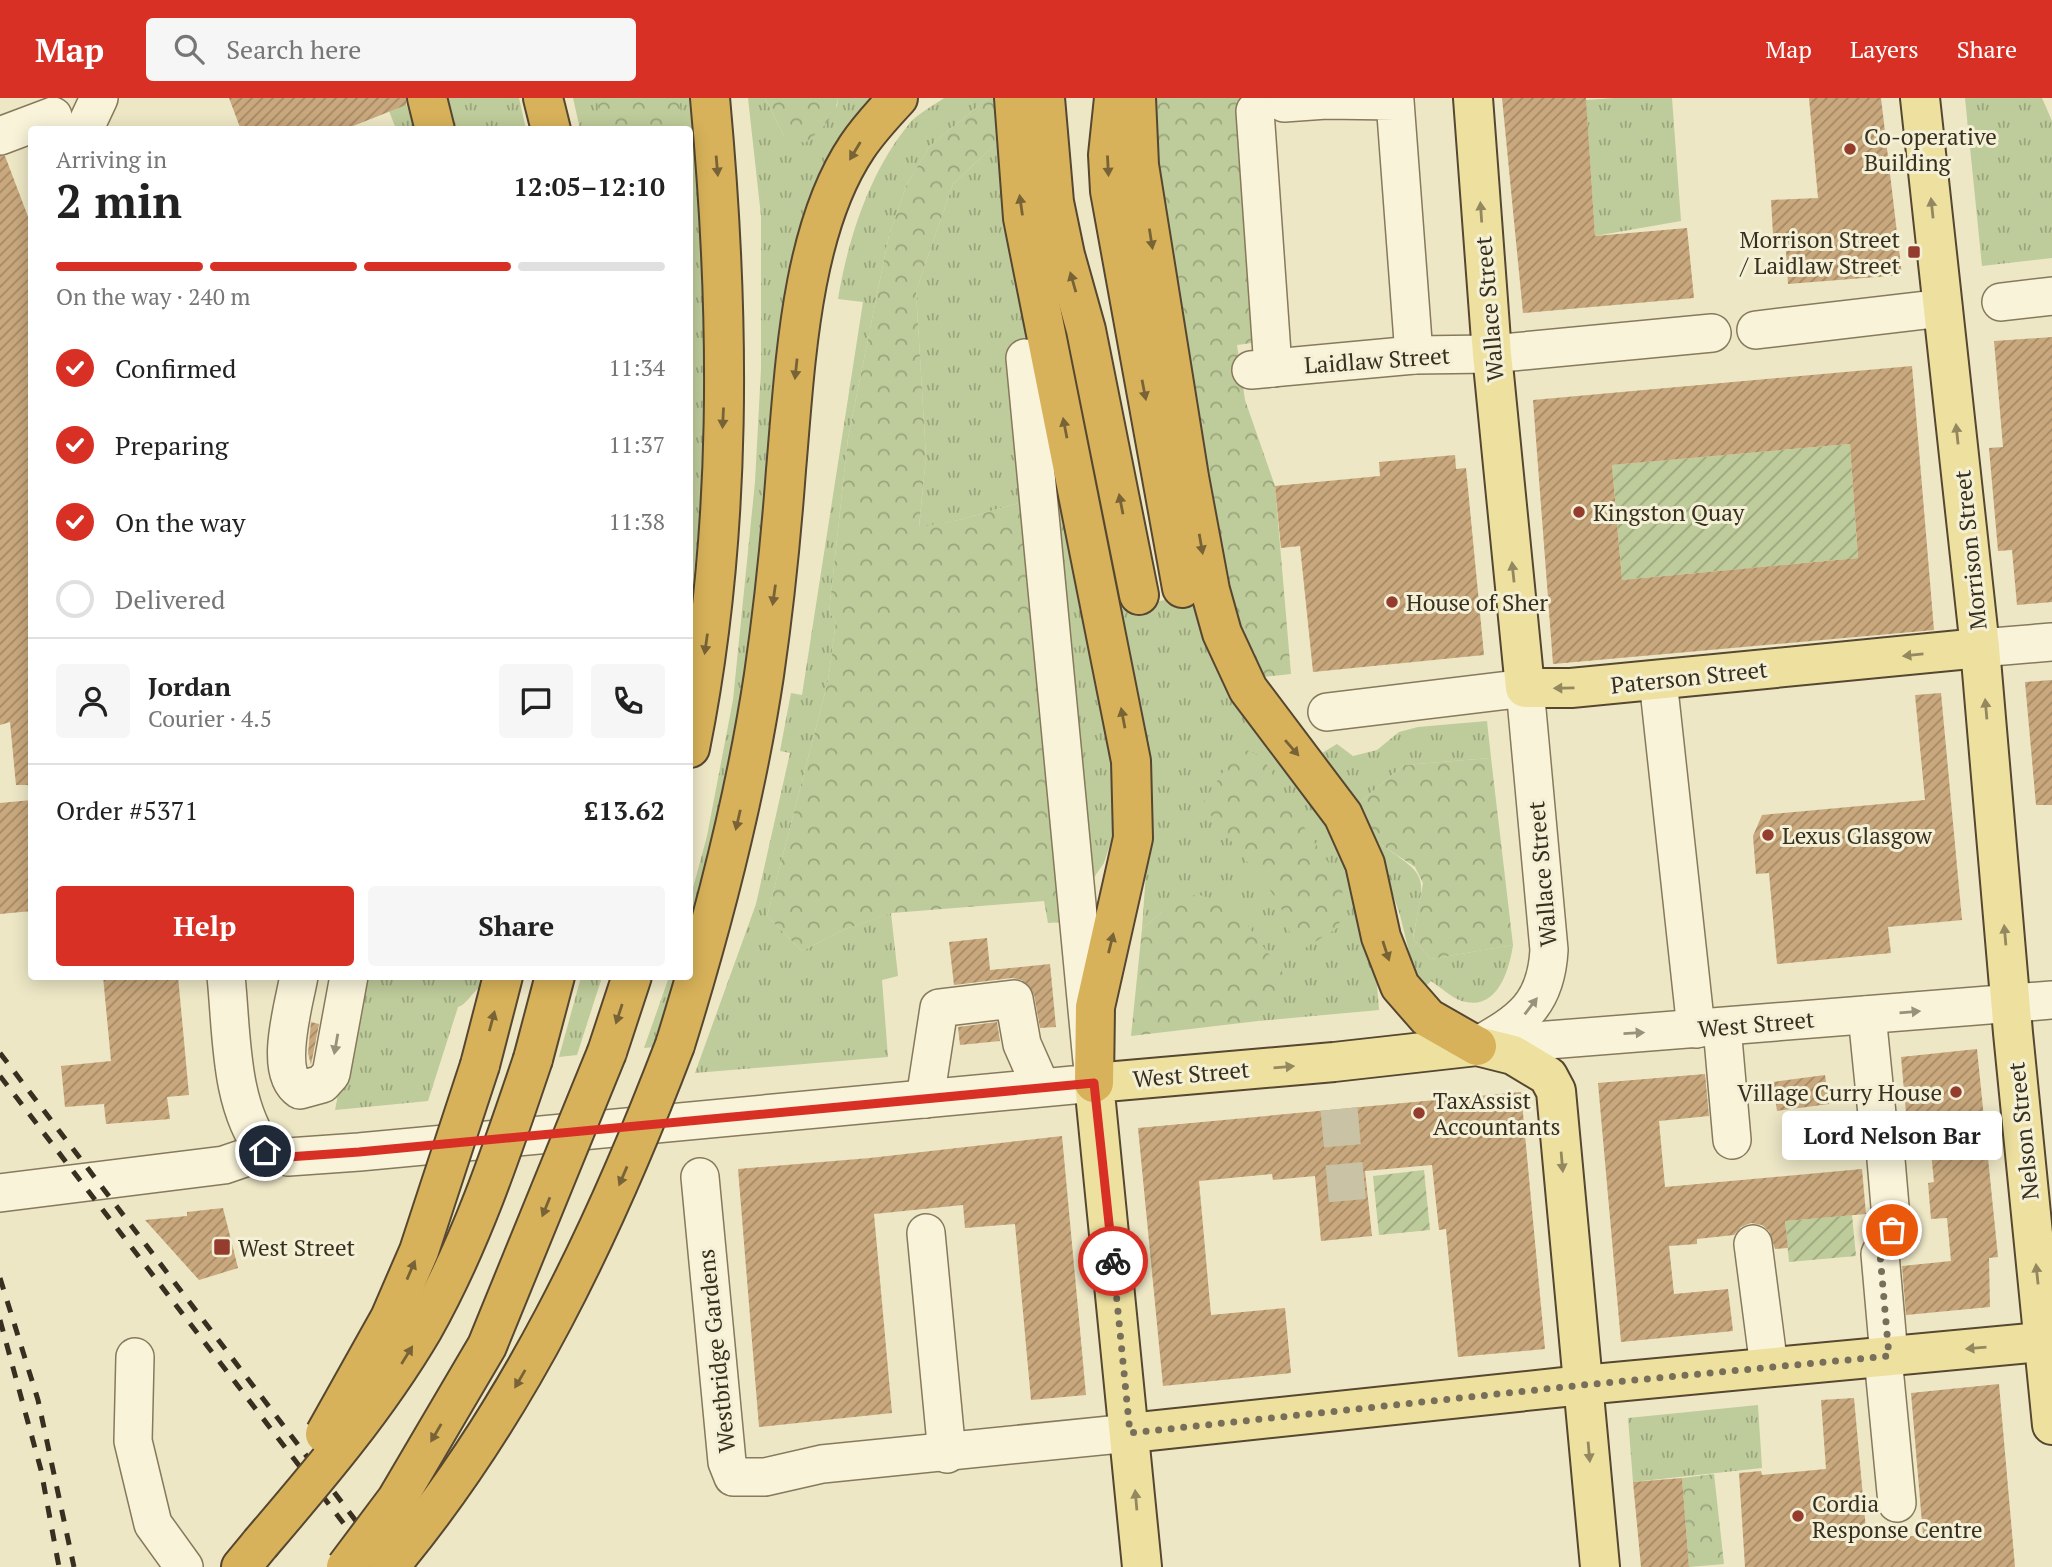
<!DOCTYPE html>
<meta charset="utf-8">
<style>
:root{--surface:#fff;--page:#f6f6f6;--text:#222;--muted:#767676;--line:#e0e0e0;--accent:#d93025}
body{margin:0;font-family:"PT Serif",serif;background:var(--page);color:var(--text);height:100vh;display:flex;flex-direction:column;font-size:26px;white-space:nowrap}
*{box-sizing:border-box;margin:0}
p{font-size:23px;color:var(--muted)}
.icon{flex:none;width:38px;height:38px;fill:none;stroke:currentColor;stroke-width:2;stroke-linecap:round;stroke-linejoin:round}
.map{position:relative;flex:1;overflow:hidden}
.side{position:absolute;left:28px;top:28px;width:665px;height:854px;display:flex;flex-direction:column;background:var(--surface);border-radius:7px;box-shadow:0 4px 18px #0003}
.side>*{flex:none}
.pin{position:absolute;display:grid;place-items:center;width:60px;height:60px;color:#fff;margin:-30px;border:4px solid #fff;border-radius:50%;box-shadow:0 2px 7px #0007}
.courier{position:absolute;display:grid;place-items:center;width:70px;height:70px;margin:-35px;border:5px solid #d93025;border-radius:50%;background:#fff;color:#222;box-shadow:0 2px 9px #0007}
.bubble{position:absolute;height:49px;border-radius:7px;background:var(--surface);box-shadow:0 4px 18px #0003;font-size:23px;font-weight:700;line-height:49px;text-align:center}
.summary em{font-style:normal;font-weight:700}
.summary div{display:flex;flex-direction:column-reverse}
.summary{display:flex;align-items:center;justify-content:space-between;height:119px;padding:0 28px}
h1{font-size:46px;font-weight:700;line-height:52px}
.bar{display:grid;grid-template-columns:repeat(4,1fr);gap:10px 7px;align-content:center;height:84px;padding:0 28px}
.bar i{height:9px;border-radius:5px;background:var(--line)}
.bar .selected{background:var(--accent)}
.bar p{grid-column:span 4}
.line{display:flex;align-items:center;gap:18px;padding:0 28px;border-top:2px solid var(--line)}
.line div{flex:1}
.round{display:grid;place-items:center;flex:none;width:74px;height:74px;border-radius:7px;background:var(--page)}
ol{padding:0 28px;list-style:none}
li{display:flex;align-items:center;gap:21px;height:77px}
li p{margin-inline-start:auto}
li .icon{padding:7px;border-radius:50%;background:var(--accent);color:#fff;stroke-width:4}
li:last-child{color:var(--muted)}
li i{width:38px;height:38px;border:4px solid var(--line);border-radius:50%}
.cta{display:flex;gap:14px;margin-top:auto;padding:14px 28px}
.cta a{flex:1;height:80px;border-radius:7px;background:var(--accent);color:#fff;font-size:28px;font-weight:700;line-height:80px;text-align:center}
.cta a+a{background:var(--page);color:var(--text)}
header{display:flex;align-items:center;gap:42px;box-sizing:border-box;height:98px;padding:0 35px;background:var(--accent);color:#fff}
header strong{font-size:33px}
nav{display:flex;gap:38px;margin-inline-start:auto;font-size:24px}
.search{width:490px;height:63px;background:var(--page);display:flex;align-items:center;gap:18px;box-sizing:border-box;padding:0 24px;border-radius:7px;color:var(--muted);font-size:26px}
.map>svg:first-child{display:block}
.grass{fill:url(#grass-tufts)}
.forest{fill:url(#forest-crowns)}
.garden{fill:url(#garden-furrows)}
.building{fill:url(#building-hatch);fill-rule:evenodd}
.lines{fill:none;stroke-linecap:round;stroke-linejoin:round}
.minor-tunnel{stroke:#c9c2a5;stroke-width:37;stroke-dasharray:37 18;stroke-linecap:butt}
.minor-casing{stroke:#87795c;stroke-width:40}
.major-casing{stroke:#564730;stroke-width:42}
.highway-casing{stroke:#564730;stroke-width:42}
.minor{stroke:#f8f3d9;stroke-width:37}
.major{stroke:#eee1a0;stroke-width:38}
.highway{stroke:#d8b25a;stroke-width:38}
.rail{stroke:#382f20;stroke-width:5;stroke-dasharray:12 12;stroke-linecap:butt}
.highway-bridge-casing{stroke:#564730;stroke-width:42;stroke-linecap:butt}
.highway-bridge{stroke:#d8b25a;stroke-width:38}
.oneway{fill:#786337}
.oneway2{fill:#938860}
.oneway3{fill:#98917c}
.done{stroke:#776f5a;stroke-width:7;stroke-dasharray:0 12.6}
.route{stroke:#d93025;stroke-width:9}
.poi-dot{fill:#943c2e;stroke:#f4f0d5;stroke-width:2.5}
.labels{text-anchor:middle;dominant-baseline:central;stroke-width:6;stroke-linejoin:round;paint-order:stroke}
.poi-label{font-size:23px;fill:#382f20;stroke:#f4f0d5;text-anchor:start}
.street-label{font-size:23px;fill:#382f20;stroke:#f4f0d5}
</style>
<header>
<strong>Map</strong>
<div class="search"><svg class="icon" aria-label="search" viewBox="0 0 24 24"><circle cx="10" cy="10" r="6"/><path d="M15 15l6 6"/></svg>Search here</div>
<nav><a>Map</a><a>Layers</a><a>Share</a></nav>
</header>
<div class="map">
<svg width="2052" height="1469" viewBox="0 0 2052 1469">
<defs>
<pattern id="grass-tufts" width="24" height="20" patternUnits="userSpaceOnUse" patternTransform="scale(1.75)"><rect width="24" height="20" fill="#becb9a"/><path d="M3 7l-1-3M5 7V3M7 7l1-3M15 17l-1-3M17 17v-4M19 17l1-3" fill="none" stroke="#9ba57d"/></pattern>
<pattern id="forest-crowns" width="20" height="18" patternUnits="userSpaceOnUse" patternTransform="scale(1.75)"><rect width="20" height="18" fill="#becb9a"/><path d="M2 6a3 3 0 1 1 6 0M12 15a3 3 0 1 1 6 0" fill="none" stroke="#9ba57d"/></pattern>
<pattern id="garden-furrows" width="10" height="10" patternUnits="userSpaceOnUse" patternTransform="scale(1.75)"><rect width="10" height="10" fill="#becb9a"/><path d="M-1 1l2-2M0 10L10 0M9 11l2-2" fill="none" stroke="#9ba57d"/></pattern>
<pattern id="building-hatch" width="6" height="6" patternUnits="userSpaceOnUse" patternTransform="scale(1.75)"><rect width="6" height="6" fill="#c9a87d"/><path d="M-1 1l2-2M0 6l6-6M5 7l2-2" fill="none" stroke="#a48966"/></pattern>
</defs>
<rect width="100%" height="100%" fill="#ede7c6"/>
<g class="grass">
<polygon points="384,0 404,0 415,31 396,31"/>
<polygon points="444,0 519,0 526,31 452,31"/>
<polygon points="573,0 696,0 706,272 703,391 690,513 690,32 580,31"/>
<polygon points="748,0 765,0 784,38 837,8 838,0 875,0 821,75 748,587 690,876 690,801 707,738 733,602 755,384 761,271 761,118"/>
<path d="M944 0H988L929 49 907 86 889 137 848 340 829 514 836 523 828 583 767 818 802 853 843 832 891 815 898 878 882 882 888 959 695 975 756 806 790 655 780 653 791 595 802 597 863 204 838 201C848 141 869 75 909 26 917 16 933 8 944 0Z"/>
<polygon points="1614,0 1672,0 1681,123 1595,138 1586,2"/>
<polygon points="1965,0 2042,0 2052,23 2052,160 1982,168"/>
<polygon points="1004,38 1040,248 1026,403 959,422 919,430 926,359 916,193 953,86"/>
<polygon points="1047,296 1121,712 1104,765 1085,792"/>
<polygon points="1200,495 1345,744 1375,861 1379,912 1258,923 1284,878 1162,814 1142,831 1150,718 1119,511"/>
<polygon points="1487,623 1491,660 1404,667 1358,706 1322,655 1337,646 1353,658 1377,652 1399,634 1418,629"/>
<path d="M1374 742C1432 781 1425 774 1413 841L1431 861 1513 847C1509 874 1496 916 1459 902 1450 898 1440 889 1431 883L1423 891 1414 874 1400 817Z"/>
<path d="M361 879H484L482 888C471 894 468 906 458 909L428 1003 335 1012Z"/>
<polygon points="581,879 602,879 577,957 559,959"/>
<polygon points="669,879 689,879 665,948 644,950"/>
<polygon points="1758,1307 1762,1370 1633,1384 1628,1320"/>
</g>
<g class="forest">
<polygon points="596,0 679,0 683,31 604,31"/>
<path d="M765 0H838C835 20 820 33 805 45L784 38Z"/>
<polygon points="988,0 1003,0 1004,38 953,86 916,193 926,359 919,429 959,422 1026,403 1074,823 1048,825 1044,803 892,815 843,832 802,853 767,818 828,583 836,523 829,514 848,340 889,137 907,86 929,49"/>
<polygon points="1151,0 1241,0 1259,244 1237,247 1245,302 1275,388 1291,576 1263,579 1246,545 1228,484 1170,183"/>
<polygon points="1239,650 1262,658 1300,723 1343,786 1339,829 1297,855 1279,804 1202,706"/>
<polygon points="1491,660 1513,847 1431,861 1413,841 1423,785 1415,769 1374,742 1358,706 1404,667"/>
<polygon points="1196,796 1232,806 1285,878 1258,923 1131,938 1142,831 1162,814"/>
<polygon points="1714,1376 1724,1466 1689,1469 1682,1380"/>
</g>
<g class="garden">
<polygon points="1850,346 1858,460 1622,482 1612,367"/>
<polygon points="1424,1072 1430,1132 1379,1137 1373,1078"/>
<polygon points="1852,1117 1856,1158 1789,1164 1785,1123"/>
</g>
<g class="building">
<polygon points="229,0 406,0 406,7 343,32 241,32"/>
<polygon points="1502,0 1586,0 1595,138 1687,130 1694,200 1523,215"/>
<polygon points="1809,0 1881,0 1902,177 1788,186 1785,136 1773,137 1771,102 1818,100"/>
<polygon points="0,58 5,58 32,129 32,687 16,687 10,624 0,627"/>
<polygon points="2052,239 2052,504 2017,507 2012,452 1998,453 1989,350 2003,349 1994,243"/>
<path d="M1912 268 1934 532 1553 566 1533 302ZM1850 346 1858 460 1622 482 1612 367Z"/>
<polygon points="1455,357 1456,371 1466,370 1484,557 1313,574 1300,448 1281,450 1275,388 1380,378 1379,364"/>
<polygon points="2052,582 2052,707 2036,707 2025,584"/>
<polygon points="1941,595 1962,822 1888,829 1891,855 1777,866 1769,775 1756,776 1753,738 1762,717 1925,702 1915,597"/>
<polygon points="32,702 32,813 0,816 0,705"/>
<polygon points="987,840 990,872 1050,866 1056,929 1040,930 1034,897 1022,882 1012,880 954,887 949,844"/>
<polygon points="103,878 178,878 189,997 167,999 170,1021 106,1026 104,1006 65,1009 61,968 111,963"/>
<polygon points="311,924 319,926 311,967 308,955"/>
<polygon points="997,924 1000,943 960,947 958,929"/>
<polygon points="1977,951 1998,1159 1989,1160 1990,1209 1906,1217 1902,1168 1951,1163 1947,1120 1931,1121 1928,1085 1934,1084 1928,1024 1907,1026 1901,959"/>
<polygon points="1705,976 1709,1018 1659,1023 1665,1089 1862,1071 1866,1116 1785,1123 1788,1150 1775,1151 1769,1133 1762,1127 1751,1125 1741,1129 1734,1137 1697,1141 1697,1146 1669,1148 1674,1196 1728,1191 1733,1233 1621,1244 1598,985"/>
<polygon points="1825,977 1829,1006 1777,1013 1773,984"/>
<polygon points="1521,994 1545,1251 1458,1259 1446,1131 1439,1132 1432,1067 1365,1073 1372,1138 1321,1143 1315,1078 1273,1082 1272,1076 1199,1083 1211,1217 1285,1210 1291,1275 1163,1288 1138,1030"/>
<polygon points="1062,1038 1086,1297 1031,1302 1015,1126 965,1130 963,1107 874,1116 892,1315 759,1329 738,1071 870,1060"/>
<polygon points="223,1110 238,1170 199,1182 145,1122 187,1118 187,1114"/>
<polygon points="1999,1286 2015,1469 1745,1469 1739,1375 1761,1373 1762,1377 1826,1371 1821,1302 1854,1300 1867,1443 1923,1437 1911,1295"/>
<polygon points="1682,1380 1689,1469 1641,1469 1633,1384"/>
</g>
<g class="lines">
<polyline class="minor-tunnel" points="1339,1011 1348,1109"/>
<g class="minor-casing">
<g id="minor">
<polyline points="1284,5 1326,2 1395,3 1414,257"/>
<polyline points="1255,13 1273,270"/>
<polyline points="84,32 99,0"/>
<polyline points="0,38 53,18"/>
<polyline points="2001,204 2052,198"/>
<polyline points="1756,232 1943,210"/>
<polyline points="1251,272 1414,257 1492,256 1712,235"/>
<polyline points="1980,550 2052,544"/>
<polyline points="1658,582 1696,931"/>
<path d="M1327 614 1525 590 1549 852C1546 907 1521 923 1477 948"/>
<path d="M226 878C232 935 229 1007 265 1053"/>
<path d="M299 878C294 907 273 974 300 992L322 986 331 976 349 878"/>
<polyline points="1867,917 1879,1036"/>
<polyline points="1722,929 1732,1042"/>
<polyline points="1485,947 2052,902"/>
<polyline points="925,1001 939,910 1014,901 1022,946 1041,989"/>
<polyline points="1885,1050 1892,1132 1880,1156 1889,1258"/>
<polyline points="700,1079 727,1364 733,1379 765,1379 822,1366 1130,1335"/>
<polyline points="0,1095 224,1067 265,1053 288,1059 359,1054 1094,985 1025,260"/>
<polyline points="926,1135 947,1356"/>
<polyline points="1753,1146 1769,1269"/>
<polyline points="135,1259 133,1343 153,1426 184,1469"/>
<polyline points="1883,1259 1897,1405"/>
</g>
</g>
<g class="major-casing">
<g id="major">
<polyline points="1473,0 1492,256 1525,590 1571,590 1980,550"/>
<polyline points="1920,0 1980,550 2013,935 2052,1327"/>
<polyline points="1130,1335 1583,1287 2052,1243"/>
<polyline points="1142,1469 1094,985 1334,964 1477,948 1513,957 1548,978 1556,993 1600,1469"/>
</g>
</g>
<g class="highway-casing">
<g id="highway">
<polyline points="427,0 435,32"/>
<polyline points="543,0 551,32"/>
<polyline points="1014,0 1023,120 1131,663 1133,740 1095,909 1094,985"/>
<polyline points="1045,0 1054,104 1065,157 1086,232 1139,497"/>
<polyline points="1114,0 1108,57 1110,93 1182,490"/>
<polyline points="1136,0 1139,67 1189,379 1210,492 1222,535 1248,591 1343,717 1365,766 1381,839 1400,888 1428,920 1477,948"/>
<path d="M690 650C733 437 730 215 710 0"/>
<path d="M675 947C713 825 745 703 764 577 774 508 781 440 786 372 795 271 800 134 857 49 869 31 883 16 898 0"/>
<polyline points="607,954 632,878"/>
<polyline points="533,961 555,878"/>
<polyline points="480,967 503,878"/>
<polyline points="241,1469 260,1446"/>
</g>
</g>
<use href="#minor" class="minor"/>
<use href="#major" class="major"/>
<use href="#highway" class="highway"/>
<g class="rail">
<polyline points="0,955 391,1469"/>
<polyline points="0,978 377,1469"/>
<polyline points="0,1180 38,1302 74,1469"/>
<polyline points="0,1222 41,1372 59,1469"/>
</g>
<g class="highway-bridge-casing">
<g id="highway-bridge">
<polyline points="325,1336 390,1220 419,1153 480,967"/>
<path d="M260 1446C319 1377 377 1309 423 1231 471 1146 502 1053 533 961"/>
<polyline points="346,1469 397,1401 487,1248 607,954"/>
<path d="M389 1469C518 1315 604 1133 675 947"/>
</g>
</g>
<use href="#highway-bridge" class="highway-bridge"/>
</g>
<defs><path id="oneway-solid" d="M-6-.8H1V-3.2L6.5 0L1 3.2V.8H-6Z" transform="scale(1.75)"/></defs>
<g class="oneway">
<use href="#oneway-solid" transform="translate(855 53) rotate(121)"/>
<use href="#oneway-solid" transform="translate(717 68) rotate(85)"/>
<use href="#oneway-solid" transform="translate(1108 68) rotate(87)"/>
<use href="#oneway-solid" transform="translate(1021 107) rotate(-98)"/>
<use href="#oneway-solid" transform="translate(1151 141) rotate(81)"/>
<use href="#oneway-solid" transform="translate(1073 184) rotate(-106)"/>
<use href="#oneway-solid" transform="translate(796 271) rotate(96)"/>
<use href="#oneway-solid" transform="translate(1144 292) rotate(79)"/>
<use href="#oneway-solid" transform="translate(723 320) rotate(93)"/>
<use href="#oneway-solid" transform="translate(1065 330) rotate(-101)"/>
<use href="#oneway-solid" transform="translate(1121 406) rotate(-101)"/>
<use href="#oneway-solid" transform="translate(1201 446) rotate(80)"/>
<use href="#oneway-solid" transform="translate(774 497) rotate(98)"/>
<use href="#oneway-solid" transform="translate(706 546) rotate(98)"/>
<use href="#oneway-solid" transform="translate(1123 620) rotate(-101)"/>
<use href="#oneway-solid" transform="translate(1292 650) rotate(49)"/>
<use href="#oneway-solid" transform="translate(738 722) rotate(103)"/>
<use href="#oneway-solid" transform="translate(1111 845) rotate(-76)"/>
<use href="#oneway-solid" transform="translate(1386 853) rotate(72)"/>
<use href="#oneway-solid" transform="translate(619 916) rotate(108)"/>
<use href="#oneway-solid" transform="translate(492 923) rotate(-75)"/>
<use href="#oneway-solid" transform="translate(623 1078) rotate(113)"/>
<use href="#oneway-solid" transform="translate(546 1109) rotate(112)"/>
<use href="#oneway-solid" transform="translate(411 1172) rotate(-67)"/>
<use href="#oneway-solid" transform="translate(407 1257) rotate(-58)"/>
<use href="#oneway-solid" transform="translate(520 1281) rotate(120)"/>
<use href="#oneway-solid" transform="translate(436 1335) rotate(120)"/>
</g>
<g class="oneway2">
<use href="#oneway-solid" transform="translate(1932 110) rotate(-96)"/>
<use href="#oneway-solid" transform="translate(1481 114) rotate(-94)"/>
<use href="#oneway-solid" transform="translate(1957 336) rotate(-96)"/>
<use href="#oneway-solid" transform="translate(1513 474) rotate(-96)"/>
<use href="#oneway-solid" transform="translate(1913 557) rotate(174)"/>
<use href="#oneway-solid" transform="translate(1564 590) rotate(179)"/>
<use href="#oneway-solid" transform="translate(1986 611) rotate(-95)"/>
<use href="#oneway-solid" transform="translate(2005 837) rotate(-95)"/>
<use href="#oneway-solid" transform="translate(1284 969) rotate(-5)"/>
<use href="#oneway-solid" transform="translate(1562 1064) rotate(85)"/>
<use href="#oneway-solid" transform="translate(2037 1176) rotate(-96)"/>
<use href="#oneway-solid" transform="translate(1976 1250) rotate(175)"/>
<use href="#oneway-solid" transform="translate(1589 1354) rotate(85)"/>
<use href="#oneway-solid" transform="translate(1136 1402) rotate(-95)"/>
</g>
<g class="oneway3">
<use href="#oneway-solid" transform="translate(1531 908) rotate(-53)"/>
<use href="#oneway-solid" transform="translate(1910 914) rotate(-5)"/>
<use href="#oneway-solid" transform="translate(1634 935) rotate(-3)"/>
<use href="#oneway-solid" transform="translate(336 946) rotate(100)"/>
</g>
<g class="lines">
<polyline class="done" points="1113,1163 1130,1335 1583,1287 1889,1258 1880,1156 1892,1132"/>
<polyline class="route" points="265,1053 288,1059 359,1054 1094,985 1113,1163"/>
</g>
<g class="poi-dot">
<circle cx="1850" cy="51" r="7"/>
<rect x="1907" y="147" width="14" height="14" rx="3.5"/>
<circle cx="1579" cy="414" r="7"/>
<circle cx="1392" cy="504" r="7"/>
<circle cx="1768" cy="737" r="7"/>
<circle cx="1956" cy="994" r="7"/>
<circle cx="1419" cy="1015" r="7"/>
<rect x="213" y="1140" width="18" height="18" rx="3.5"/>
<circle cx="1798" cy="1418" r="7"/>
</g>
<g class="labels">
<g class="poi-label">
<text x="1864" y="38">Co-operative<tspan x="1864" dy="26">Building</tspan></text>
<text x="1900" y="141" text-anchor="end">Morrison Street<tspan x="1900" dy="26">/ Laidlaw Street</tspan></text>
<text x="1593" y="414">Kingston Quay</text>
<text x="1406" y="504">House of Sher</text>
<text x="1782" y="737">Lexus Glasgow</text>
<text x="1942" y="994" text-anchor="end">Village Curry House</text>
<text x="1433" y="1002">TaxAssist<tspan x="1433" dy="26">Accountants</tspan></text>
<text x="238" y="1149">West Street</text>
<text x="1812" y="1405">Cordia<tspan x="1812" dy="26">Response Centre</tspan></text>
</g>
<g class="street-label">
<text transform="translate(1489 211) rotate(-95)">Wallace Street</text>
<text transform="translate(1377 262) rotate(-4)">Laidlaw Street</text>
<text transform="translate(1970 452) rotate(-96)">Morrison Street</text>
<text transform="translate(1689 579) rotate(-6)">Paterson Street</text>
<text transform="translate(1542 776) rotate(-95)">Wallace Street</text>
<text transform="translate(1756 926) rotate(-5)">West Street</text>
<text transform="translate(1191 976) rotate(-5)">West Street</text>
<text transform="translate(2023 1033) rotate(-96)">Nelson Street</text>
<text transform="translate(716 1253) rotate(-96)">Westbridge Gardens</text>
</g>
</g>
</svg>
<div class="pin" style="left:1892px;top:1132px;background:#ea580c"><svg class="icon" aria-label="bag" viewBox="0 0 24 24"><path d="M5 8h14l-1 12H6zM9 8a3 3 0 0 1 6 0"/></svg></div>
<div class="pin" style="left:265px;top:1053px;background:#1f2937"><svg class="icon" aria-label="home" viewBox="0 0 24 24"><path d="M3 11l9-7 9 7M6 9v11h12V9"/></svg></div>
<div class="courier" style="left:1113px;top:1163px"><svg class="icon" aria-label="bike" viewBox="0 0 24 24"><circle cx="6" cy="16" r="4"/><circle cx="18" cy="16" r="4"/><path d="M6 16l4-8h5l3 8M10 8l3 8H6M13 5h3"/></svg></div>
<div class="bubble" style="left:1782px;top:1013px;width:220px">Lord Nelson Bar</div>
<section class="side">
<div class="summary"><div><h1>2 min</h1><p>Arriving in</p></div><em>12:05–12:10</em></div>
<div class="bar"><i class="selected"></i><i class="selected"></i><i class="selected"></i><i></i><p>On the way · 240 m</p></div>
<ol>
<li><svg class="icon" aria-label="check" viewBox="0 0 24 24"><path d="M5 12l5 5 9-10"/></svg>Confirmed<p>11:34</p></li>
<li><svg class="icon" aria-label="check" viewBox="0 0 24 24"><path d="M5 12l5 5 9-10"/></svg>Preparing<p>11:37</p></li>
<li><svg class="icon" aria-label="check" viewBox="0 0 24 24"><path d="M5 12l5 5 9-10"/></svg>On the way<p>11:38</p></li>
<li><i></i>Delivered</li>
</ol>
<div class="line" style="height:126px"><a class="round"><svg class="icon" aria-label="person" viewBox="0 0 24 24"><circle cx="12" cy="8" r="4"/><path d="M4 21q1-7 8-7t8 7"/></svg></a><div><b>Jordan</b><p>Courier · 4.5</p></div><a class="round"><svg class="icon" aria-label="chat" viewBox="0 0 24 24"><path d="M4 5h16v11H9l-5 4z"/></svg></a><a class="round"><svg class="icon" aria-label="phone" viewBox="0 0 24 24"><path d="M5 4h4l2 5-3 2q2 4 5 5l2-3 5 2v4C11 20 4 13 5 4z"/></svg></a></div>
<div class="line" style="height:91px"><div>Order #5371</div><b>£13.62</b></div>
<div class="cta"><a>Help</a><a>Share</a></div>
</section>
</div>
